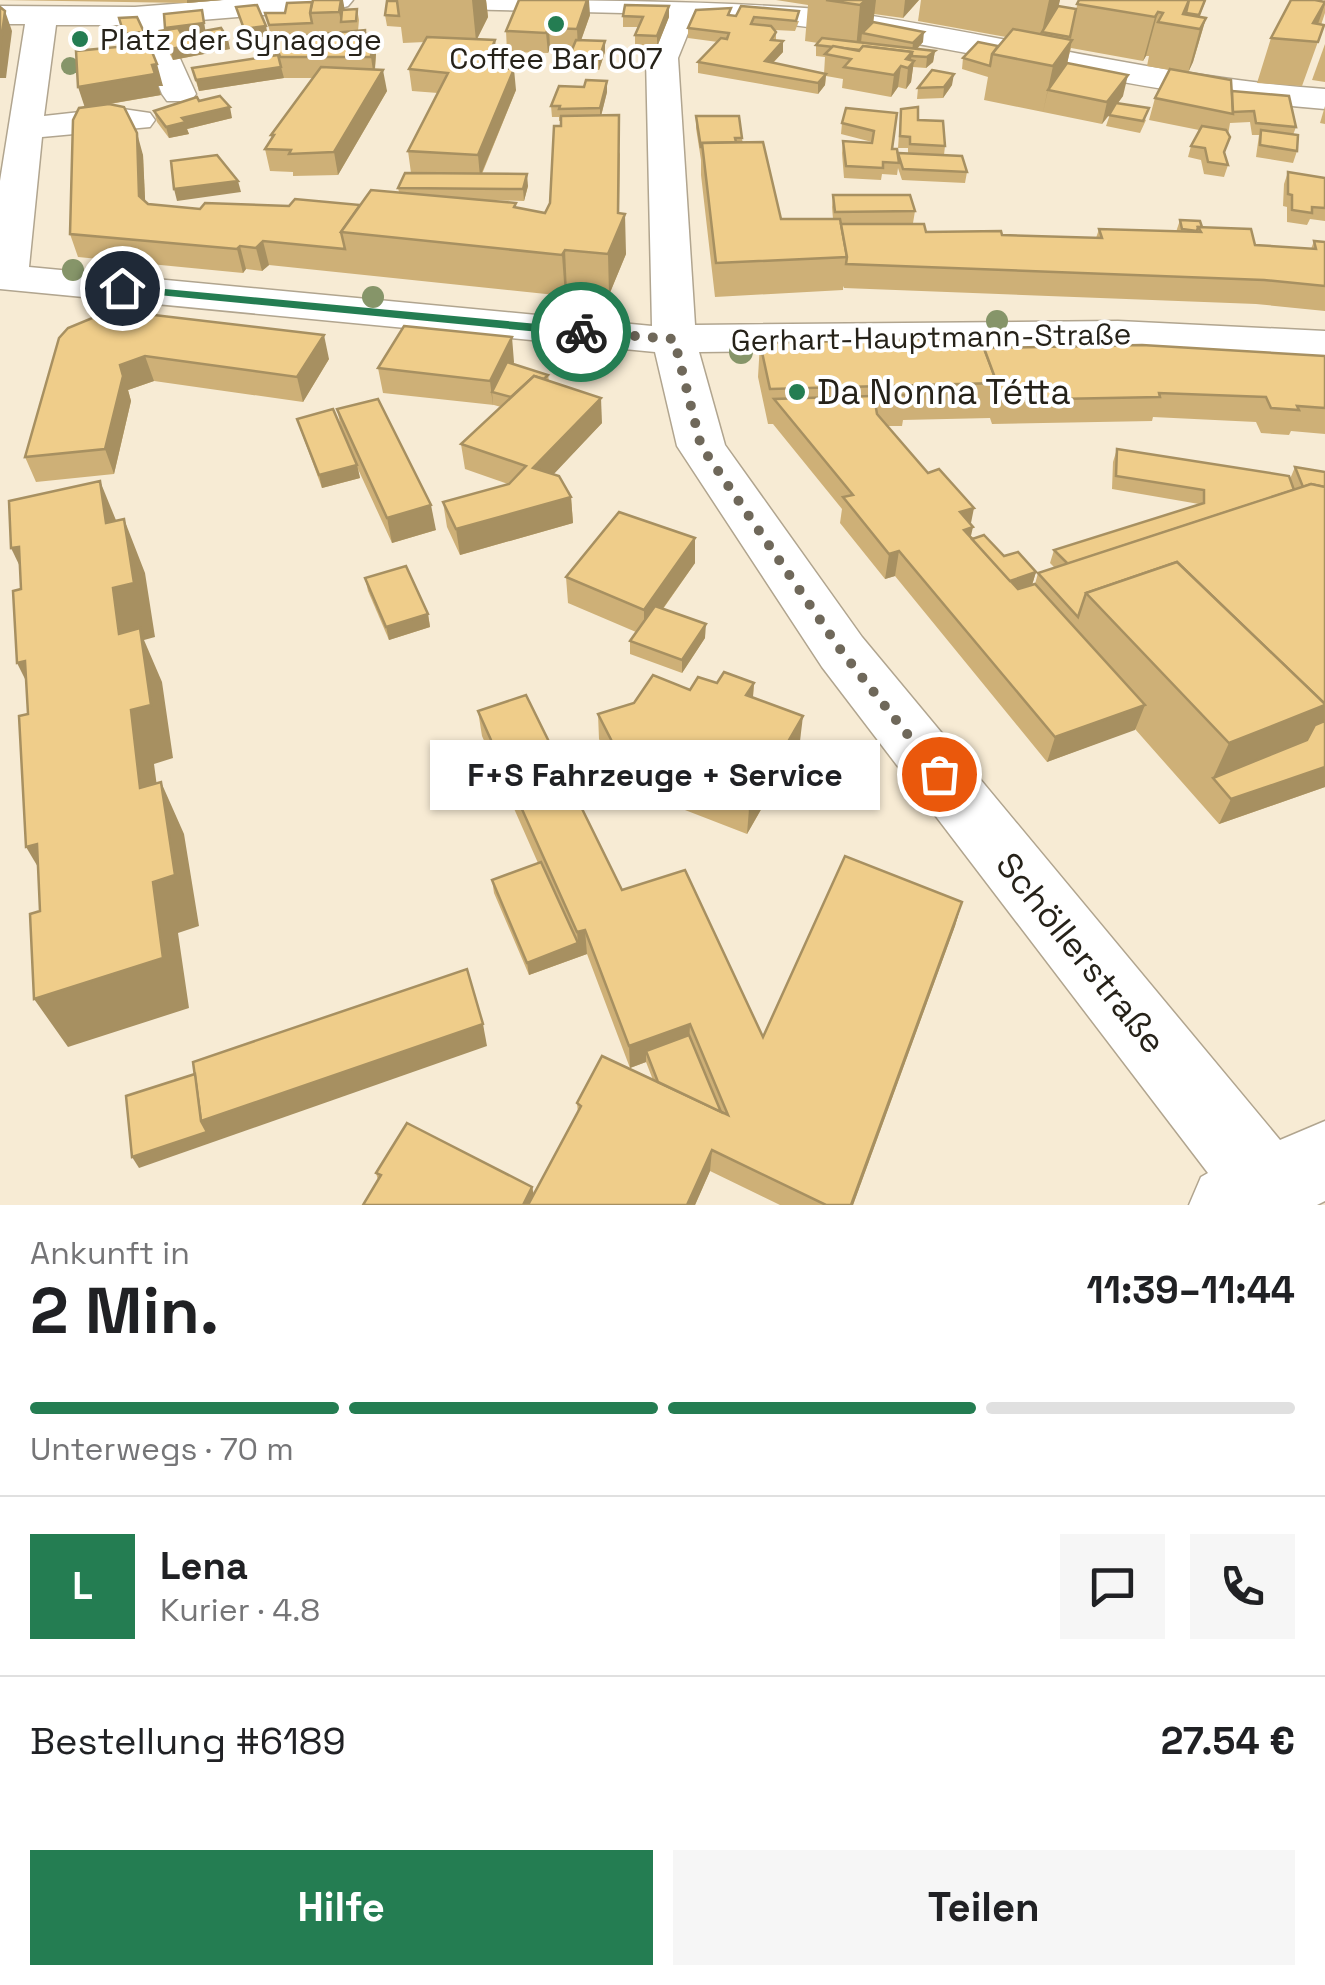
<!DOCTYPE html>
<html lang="de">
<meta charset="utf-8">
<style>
:root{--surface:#fff;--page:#f6f6f6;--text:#202124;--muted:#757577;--line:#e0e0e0;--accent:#247d52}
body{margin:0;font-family:"Space Grotesk",sans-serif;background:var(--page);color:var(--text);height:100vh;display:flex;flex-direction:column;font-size:38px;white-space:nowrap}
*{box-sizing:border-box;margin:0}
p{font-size:32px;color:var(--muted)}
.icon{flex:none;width:55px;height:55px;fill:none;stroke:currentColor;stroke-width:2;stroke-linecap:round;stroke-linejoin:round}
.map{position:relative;height:1205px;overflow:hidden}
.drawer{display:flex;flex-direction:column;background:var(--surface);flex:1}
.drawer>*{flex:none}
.pin{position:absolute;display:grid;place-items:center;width:85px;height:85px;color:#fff;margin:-42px;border:5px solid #fff;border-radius:50%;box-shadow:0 2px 10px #0007}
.courier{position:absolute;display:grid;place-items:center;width:100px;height:100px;margin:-50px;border:8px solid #247d52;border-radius:50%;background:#fff;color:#222;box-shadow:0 2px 12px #0007}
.bubble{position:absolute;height:70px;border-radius:0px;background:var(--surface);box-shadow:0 2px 8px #0004;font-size:32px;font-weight:700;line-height:70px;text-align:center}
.head em{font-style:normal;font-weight:700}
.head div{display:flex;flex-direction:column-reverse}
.head{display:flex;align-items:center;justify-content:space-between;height:170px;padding:0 30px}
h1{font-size:65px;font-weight:700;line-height:75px}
.bar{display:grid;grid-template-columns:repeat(4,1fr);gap:15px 10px;align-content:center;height:120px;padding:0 30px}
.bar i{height:12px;border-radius:8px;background:var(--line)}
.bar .on{background:var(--accent)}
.bar p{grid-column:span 4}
.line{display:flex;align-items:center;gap:25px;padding:0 30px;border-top:2px solid var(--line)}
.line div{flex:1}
.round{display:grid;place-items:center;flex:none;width:105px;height:105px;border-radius:0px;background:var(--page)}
.action{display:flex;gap:20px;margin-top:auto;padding:20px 30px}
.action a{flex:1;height:115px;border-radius:0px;background:var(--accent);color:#fff;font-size:40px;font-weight:700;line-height:115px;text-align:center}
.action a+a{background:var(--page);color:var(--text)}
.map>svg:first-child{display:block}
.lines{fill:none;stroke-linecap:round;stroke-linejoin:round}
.minor-casing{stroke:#b1a58f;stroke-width:3}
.minor{fill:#fff;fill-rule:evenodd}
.tree{fill:#869569}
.wall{fill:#ceb077}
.shaded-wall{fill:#a79061}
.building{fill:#efcd8a;stroke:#a79061;stroke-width:2.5}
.route{fill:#247d52}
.done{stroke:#6f685a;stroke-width:10;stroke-dasharray:0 18}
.poi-dot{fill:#247d52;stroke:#fff;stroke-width:4}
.labels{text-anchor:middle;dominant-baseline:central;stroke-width:8;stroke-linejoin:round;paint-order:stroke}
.far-poi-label{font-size:30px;fill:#262219;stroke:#fff;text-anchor:start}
.far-street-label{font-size:30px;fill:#262219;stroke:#fff}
.poi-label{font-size:35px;fill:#262219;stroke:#fff;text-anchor:start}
.street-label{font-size:35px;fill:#262219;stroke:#fff}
</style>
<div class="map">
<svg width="1325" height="1205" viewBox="0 0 1325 1205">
<rect width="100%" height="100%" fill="#f7ebd4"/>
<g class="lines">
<g class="minor-casing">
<path id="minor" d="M224 0H353L348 6 338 9 164 23 196 94 191 101H167L162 94 134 25H56L44 116 116 108 150 113 155 120 150 127 42 137 29 267 652 326 646 57 665 14 454 9 444 6 439 0C570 0 703 0 832 10 998 33 1158 77 1325 89V109C1112 93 908 28 695 16L678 58 695 325 1118 321 1325 331V357L1118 347 699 352 725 445 862 637 1280 1140 1325 1121V1201L1317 1205H1189L1201 1177 1208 1173 822 667 677 446 655 352 0 289V181L25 24H0V6L135 7Z"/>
</g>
<use href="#minor" class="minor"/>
</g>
<g class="tree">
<circle cx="70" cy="66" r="9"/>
<circle cx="73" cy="270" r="11"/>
<circle cx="373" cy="297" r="11"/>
<circle cx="608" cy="321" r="11"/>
<circle cx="997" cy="321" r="11"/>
<circle cx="741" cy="352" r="12"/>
</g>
<g class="wall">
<polygon points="0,0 222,0 187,3"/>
<polygon points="397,0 486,0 488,17 477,39 497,46 499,68 516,90 482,174 528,186 524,201 484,200 545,213 550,203 561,126 561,121 559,121 559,117 552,117 551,106 584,87 607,81 607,92 601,116 620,154 619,213 626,254 609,295 567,291 565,296 269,265 262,271 246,269 243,273 78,257 70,234 84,107 127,46 119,18 163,86 158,86 161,95 110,104 143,155 145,201 148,204 200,209 360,205 399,192 398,188 411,173 408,151 438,93 412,91 409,69 425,42 403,43 401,27 387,26 385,15"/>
<polygon points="776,0 919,0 903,18 874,14 873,22 923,42 917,49 935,51 933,62 926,68 913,67 911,82 906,89 898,87 891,97 842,88 843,79 826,76 825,85 818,94 698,73 698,62 718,42 688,38 688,28 731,16 799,21 795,31 775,30 776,32 776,41 783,52 773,63 824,74 825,57 816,56 816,45 818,43 805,41 808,5"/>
<polygon points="921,0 1060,0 1058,6 1076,9 1079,0 1206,0 1199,17 1206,18 1193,62 1188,72 1232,91 1296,127 1293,135 1297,151 1293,163 1256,157 1259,135 1252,135 1250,122 1230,123 1225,153 1228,165 1224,177 1204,174 1201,160 1188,157 1191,146 1199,130 1149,120 1155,98 1169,70 1147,66 1149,56 1146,56 1143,61 1071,48 1067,63 1123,96 1118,103 1146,120 1140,133 1106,126 1110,114 1102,124 984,100 988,77 962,69 963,58 998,46 1006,37 918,21"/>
<polygon points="1325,0 1325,13 1321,25 1324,25 1302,86 1257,83 1271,38"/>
<polygon points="357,9 359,20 358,31 366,34 372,34 376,54 375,70 387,91 338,175 293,176 293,172 270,171 265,149 272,139 271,135 313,78 284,78 199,91 192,68 277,56 274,38 337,33 271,36 265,13"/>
<polygon points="590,15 581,40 605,41 605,52 599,70 570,68 569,57 572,49 550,48 548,53 507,52 506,31"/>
<polygon points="623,16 669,17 657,47 635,45 635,35 638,27 623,27"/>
<polygon points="160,31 206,31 230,49 173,60 163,41"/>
<polygon points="1325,44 1325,82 1312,80"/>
<polygon points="952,85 943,98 917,99 918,88"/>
<polygon points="199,101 232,118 187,129 189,134 169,138 157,122 154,111"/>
<polygon points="1325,106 1325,124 1320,123"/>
<polygon points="897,113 892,149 898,153 908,154 908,148 898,148 900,120 918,120 945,146 944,155 967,172 965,183 902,180 898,168 897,175 882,174 881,180 844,178 842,153 843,141 872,142 841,134 842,123"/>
<polygon points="696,116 742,138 742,142 781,219 833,219 832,207 833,195 915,211 913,223 926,232 1096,238 1099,229 1176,232 1180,220 1255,245 1311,249 1314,241 1325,242 1325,311 1256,304 844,288 843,286 843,290 715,297 701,175 701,160 696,128"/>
<polygon points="1288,172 1325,178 1325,221 1310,219 1307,225 1287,222 1287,207 1283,206 1284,184"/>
<polygon points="102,314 329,359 303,402 154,381 128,390 131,401 114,474 36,482 25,457"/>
<polygon points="760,343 1325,356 1325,434 1291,431 1289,435 1261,433 1256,422 1153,417 1152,421 992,424 990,418 903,420 902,426 888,426 970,524 971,536 1004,556 1036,572 1032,585 1035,584 1038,573 1055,568 1050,563 1054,550 1199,504 1112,489 1113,462 1117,449 1290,479 1295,467 1325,472 1325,787 1219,824 1135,729 1047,762 895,576 885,579 840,523 842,509 773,424 768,424 758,377"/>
<polygon points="514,362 513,364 548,375 549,381 602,423 553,474 571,497 573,523 460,555 447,527 443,502 508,484 465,469 461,444 501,407 494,405 383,393 378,368"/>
<polygon points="337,409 436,530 392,543 358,469 360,478 322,488 301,431 297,419 341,427"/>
<polygon points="695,538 695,563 663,609 705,638 682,673 630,654 630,641 636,632 568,603 566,577"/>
<polygon points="365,578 428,614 430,627 389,640 368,591"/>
<polygon points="717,683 754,683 753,697 800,741 747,834 641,793 629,798 599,739 598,714"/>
<polygon points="478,711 622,890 763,1037 962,902 955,926 853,1205 780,1205 710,1171 695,1205 363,1205 378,1180 376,1173 532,1187 534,1195 578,1113 577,1103 653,1080 646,1062 630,1068 587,954 529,975 494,893 492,880 538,863 482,736"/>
</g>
<g class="shaded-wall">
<polygon points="187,0 222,0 187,3"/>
<polygon points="341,0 343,0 345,11 341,22 339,12"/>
<polygon points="472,0 486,0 488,17 476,41"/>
<polygon points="587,0 589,0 590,15 578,49 577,29"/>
<polygon points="866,0 876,0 872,33 862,33 861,43 856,49 860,5"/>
<polygon points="905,0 919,0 903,18"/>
<polygon points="1049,0 1060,0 1056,17 1042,32"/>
<polygon points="1325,4 1312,41 1313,23"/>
<polygon points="669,6 669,17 657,47 657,36"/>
<polygon points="202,10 206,34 168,38 165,28"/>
<polygon points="5,11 12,31 6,78 0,78 0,49"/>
<polygon points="1158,12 1146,56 1143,61 1155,17"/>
<polygon points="1206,18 1193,62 1188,73 1200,29"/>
<polygon points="266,26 268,36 246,39 244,29"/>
<polygon points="549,28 550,48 548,53 546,33"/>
<polygon points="924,32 923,42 912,54 910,65 914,61 911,82 906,89 908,68 906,59 912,52 913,43"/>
<polygon points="372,34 376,54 374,78 371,57"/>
<polygon points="228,39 230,49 173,60 170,49"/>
<polygon points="495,40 496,49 497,46 498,69 492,68 493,45"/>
<polygon points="1072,40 1063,84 1048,90 1043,112 1053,66"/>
<polygon points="605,41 605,52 599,70 599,59"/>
<polygon points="783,41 783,52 764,72 765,61"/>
<polygon points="935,51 933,62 926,68 927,57"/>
<polygon points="157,64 163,86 158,86 161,95 85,108 78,87"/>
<polygon points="901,66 898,87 891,97 894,75"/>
<polygon points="281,67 284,78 199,91 196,80"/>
<polygon points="514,69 516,90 480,177 478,155"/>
<polygon points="383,70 387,91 338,175 334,152"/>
<polygon points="826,74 825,85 818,94 818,83"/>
<polygon points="954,74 952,85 943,98 944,87"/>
<polygon points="1128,75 1123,96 1102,124 1107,102"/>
<polygon points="607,81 607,92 600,120 600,108"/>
<polygon points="230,107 232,118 187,129 189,134 169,138 166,127 182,118"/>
<polygon points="619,115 619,227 625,214 626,254 609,295 608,254"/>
<polygon points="137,133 143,155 146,219 139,196"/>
<polygon points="527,174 528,186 524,201 523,189"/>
<polygon points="238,181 241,192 177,201 174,189"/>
<polygon points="263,241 269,265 262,271 256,248"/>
<polygon points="240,246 246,269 243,273 237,249"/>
<polygon points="565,250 567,291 565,296 562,255"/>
<polygon points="324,335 329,359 303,402 297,377"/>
<polygon points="512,337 514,362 499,394 492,392 493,406 490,381"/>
<polygon points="145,356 154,381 128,390 131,401 114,474 105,449 120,365"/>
<polygon points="601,398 602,423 536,493 533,468"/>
<polygon points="357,465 360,478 322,488 319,475"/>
<polygon points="100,481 122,535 106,523"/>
<polygon points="571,497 573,523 460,555 456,529"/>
<polygon points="431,505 436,530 392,543 387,518"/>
<polygon points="974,508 970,528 973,527 968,549 960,512"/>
<polygon points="124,519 145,573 155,637 144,640 162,682 173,758 154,764 164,840 140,788 113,588"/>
<polygon points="695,538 695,563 644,635 644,610"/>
<polygon points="19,547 37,602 11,548"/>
<polygon points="899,551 895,576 885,579 889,554"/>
<polygon points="1036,572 1032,585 996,598 999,585"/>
<polygon points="428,614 430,627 389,640 386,627"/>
<polygon points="706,624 705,638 682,673 682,660"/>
<polygon points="25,661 44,717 17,663"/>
<polygon points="754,683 752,708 746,695"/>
<polygon points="1145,705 1135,730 1047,762 1055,737"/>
<polygon points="1325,705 1325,740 1213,778 1229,743"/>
<polygon points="803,716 800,741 747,834 749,809"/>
<polygon points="1325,767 1325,787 1219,824 1231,799"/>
<polygon points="640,768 641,793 629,798 628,773"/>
<polygon points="161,782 184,834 199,926 178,933 189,1008 68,1047 34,999 153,882"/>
<polygon points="37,844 57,899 26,847"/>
<polygon points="962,902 955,926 853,1205 851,1205"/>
<polygon points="585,930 587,954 529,975 527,963 578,943 577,932"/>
<polygon points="483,1024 487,1046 139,1168 132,1157 201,1121"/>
<polygon points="690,1024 689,1046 646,1051 646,1062 630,1068 629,1046"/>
<polygon points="712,1150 710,1171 695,1205 687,1205"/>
<polygon points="532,1187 536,1205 523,1205"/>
</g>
<g class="building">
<polygon points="313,0 341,0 339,12 310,13"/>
<polygon points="519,0 587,0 577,29 549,28 546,33 506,31"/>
<polygon points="826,0 866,0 860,5"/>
<polygon points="1079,0 1189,0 1183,14 1206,18 1200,29 1158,22 1163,13 1158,12 1155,17 1077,4"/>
<polygon points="1187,0 1205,0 1199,15 1186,13 1189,0"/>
<polygon points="1291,0 1315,0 1325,2 1313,23 1324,25 1318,42 1271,38"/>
<polygon points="387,1 397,1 399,16 385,15"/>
<polygon points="312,2 310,13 312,23 269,25 265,13 285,13 287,3"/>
<polygon points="257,5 266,26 244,29 236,7"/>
<polygon points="625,5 669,6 657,36 635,35 643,17 623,16"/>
<polygon points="741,6 799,11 796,21 754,17 751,24 771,26 776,32 771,40 783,41 765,61 826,74 818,83 698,62 721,38 727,39 729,33 688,28 696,10 731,8 728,15 736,16"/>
<polygon points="1058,6 1076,9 1070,37 1042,32"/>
<polygon points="0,7 5,11 0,49"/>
<polygon points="357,9 356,21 341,22 342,10"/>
<polygon points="202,10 204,23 165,28 164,14"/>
<polygon points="137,17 144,32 124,34 127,44 119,18"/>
<polygon points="873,22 924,32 913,43 862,33"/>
<polygon points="178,28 182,35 221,28 228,39 170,49 160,31"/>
<polygon points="1013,29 1072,40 1053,66 992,54"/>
<polygon points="365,30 365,34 372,34 371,57 280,57 274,38"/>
<polygon points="144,32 157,64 152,65 155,74 78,87 76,51 128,46 124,34"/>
<polygon points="427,37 495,40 493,45 497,46 492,57 497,57 492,68 514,69 478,155 408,151 448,73 409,69"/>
<polygon points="822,38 935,51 927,57 912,56 912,52 863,46 860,50 816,45"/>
<polygon points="576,40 605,41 599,59 569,57"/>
<polygon points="978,42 998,46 992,54 990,66 963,58"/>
<polygon points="833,46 859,51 863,46 912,52 906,59 914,61 908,68 901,66 894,75 844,67 851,59 825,54"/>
<polygon points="278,55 281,67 196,80 192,68"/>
<polygon points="1067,63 1128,75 1107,102 1048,90"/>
<polygon points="321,67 383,70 334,152 289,154 291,150 265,149 274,135 271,135"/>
<polygon points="1170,69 1231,80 1233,114 1155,98"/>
<polygon points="932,70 954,74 944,87 918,88"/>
<polygon points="586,80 607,81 600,108 559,109 560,106 551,106 559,86 584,87"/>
<polygon points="1232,91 1289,96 1296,127 1256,123 1254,111 1233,112"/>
<polygon points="220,96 230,107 182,118 186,122 166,127 154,111 197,97 199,101"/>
<polygon points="1116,103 1149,108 1143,121 1109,115"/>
<polygon points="109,104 124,107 137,133 139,196 148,204 200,209 205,203 289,206 295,199 360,205 341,232 345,249 263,241 256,248 240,246 237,249 70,234 73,120 79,108"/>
<polygon points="918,107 918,120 943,121 945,146 910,144 910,137 900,136 901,109"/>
<polygon points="846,108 897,113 892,149 897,149 899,163 883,162 883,168 846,166 843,141 872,143 874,131 842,123"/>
<polygon points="619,115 618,213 625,214 608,254 565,250 562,255 341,232 371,190 516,203 514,207 545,213 550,203 554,126 561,126 561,116"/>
<polygon points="696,116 739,116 742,138 735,138 736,142 743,142 702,143 701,148"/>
<polygon points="1202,126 1226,130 1230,137 1224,152 1228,165 1208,162 1205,148 1191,146"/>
<polygon points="1261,130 1298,135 1297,151 1260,145"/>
<polygon points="763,142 781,219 840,219 847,257 716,263 702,143"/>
<polygon points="898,153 962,156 967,172 903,169"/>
<polygon points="217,155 238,181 174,189 171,161"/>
<polygon points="1288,172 1325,178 1325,208 1312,207 1312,213 1292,210 1292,195 1288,194"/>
<polygon points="405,173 527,174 523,189 398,188"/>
<polygon points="833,195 910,195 915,211 835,212"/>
<polygon points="1180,220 1200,221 1202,227 1198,227 1197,231 1182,229"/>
<polygon points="841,224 924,224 926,232 1001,231 1002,235 1102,238 1099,229 1201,232 1198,227 1251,229 1255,245 1316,249 1314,241 1325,242 1325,286 1264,280 846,264 847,257"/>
<polygon points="120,311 324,335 297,377 145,356 120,365 123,376 105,449 25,457 59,338 68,328 102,314"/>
<polygon points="404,326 512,337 490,381 378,368"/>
<polygon points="980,338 997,383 770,389 760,343"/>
<polygon points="1142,345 1325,356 1325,408 1297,406 1299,410 1271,408 1266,397 1159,393 1160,397 998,400 995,393 997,383 984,348"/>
<polygon points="507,362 548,375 544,379 534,376 511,397 492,392"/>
<polygon points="534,376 601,398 533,468 559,476 571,497 456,529 443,502 509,484 526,466 461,444"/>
<polygon points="905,395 906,401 875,402 877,414 928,473 939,469 974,508 960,512 973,527 964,530 1018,589 1035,584 1145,705 1055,737 899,551 889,554 843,497 853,495 774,399"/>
<polygon points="378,399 431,505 387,518 337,409"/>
<polygon points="333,409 357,465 319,475 297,419"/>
<polygon points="1117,449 1289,476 1294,490 1068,564 1054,550 1204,503 1204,490 1116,476"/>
<polygon points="1295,467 1325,472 1325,487 1311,484 1303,487"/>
<polygon points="100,481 106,523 124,519 134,583 113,588 119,634 140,628 151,705 131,710 140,788 161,782 175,875 153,882 163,958 34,999 30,914 40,911 37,844 26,847 19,716 28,714 25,661 17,663 13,591 21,589 19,547 11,548 9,501"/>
<polygon points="1311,484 1325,487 1325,704 1177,562 1086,593 1078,617 1038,573"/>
<polygon points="619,512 695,538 644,610 566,577"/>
<polygon points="984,535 1004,556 1018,552 1036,572 1010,581 972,539"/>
<polygon points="1177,562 1325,704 1325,705 1229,743 1086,593"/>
<polygon points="406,566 428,614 386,627 365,578"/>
<polygon points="655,606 706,624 682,660 630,641"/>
<polygon points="724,672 754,683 746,695 803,716 749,809 640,768 628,773 598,714 634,703 653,675 690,690 698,677 717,683"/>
<polygon points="526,695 622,890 685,870 763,1037 845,856 962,902 851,1205 826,1205 712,1150 687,1205 528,1205 581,1106 577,1103 602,1056 728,1115 690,1024 629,1046 585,930 577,932 478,711"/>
<polygon points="1325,721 1325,767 1231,799 1213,778 1307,740 1315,725"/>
<polygon points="541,862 578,943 527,963 492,880"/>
<polygon points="467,969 483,1024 201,1121 193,1062"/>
<polygon points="689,1035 721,1112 658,1082 646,1051"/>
<polygon points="195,1074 201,1121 207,1132 132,1157 126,1096"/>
<polygon points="407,1123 532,1187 523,1205 363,1205 381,1175 376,1173"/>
</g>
<polygon class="route" points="122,285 581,328 587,332 581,336 117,291"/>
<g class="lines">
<polyline class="done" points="581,332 674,339 701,446 842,652 939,774"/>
</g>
<g class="poi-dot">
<circle cx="556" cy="24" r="10"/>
<circle cx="80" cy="39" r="10"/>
<circle cx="797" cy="392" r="10"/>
</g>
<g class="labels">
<g class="far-poi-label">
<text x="100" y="39">Platz der Synagoge</text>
<text x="556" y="58" text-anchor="middle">Coffee Bar 007</text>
</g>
<g class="far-street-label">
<text transform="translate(931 337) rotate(-1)">Gerhart-Hauptmann-Straße</text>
</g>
<g class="poi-label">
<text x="817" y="392">Da Nonna Tétta</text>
</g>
<g class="street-label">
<text transform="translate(1081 953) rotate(51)">Schöllerstraße</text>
</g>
</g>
</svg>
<div class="pin" style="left:939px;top:774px;background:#ea580c"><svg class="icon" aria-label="bag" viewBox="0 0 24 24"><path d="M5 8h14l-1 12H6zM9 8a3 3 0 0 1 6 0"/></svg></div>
<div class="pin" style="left:122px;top:288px;background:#1f2937"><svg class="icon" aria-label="home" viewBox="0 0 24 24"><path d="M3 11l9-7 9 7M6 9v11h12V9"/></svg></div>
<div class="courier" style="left:581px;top:332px"><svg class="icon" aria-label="bike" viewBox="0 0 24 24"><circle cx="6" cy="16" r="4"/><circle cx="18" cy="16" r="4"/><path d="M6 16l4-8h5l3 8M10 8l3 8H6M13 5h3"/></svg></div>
<div class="bubble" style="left:430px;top:740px;width:450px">F+S Fahrzeuge + Service</div>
</div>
<section class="drawer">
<div class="head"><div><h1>2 Min.</h1><p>Ankunft in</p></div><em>11:39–11:44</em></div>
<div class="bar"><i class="on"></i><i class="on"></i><i class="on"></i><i></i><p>Unterwegs · 70 m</p></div>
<div class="line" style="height:180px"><b class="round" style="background:var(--accent);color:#fff">L</b><div><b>Lena</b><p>Kurier · 4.8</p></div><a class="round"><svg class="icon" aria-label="chat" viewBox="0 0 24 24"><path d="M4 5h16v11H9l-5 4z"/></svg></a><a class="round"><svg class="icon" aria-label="phone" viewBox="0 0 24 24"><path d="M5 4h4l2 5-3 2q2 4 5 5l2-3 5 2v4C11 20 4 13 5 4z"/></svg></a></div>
<div class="line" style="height:130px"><div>Bestellung #6189</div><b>27.54 €</b></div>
<div class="action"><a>Hilfe</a><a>Teilen</a></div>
</section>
